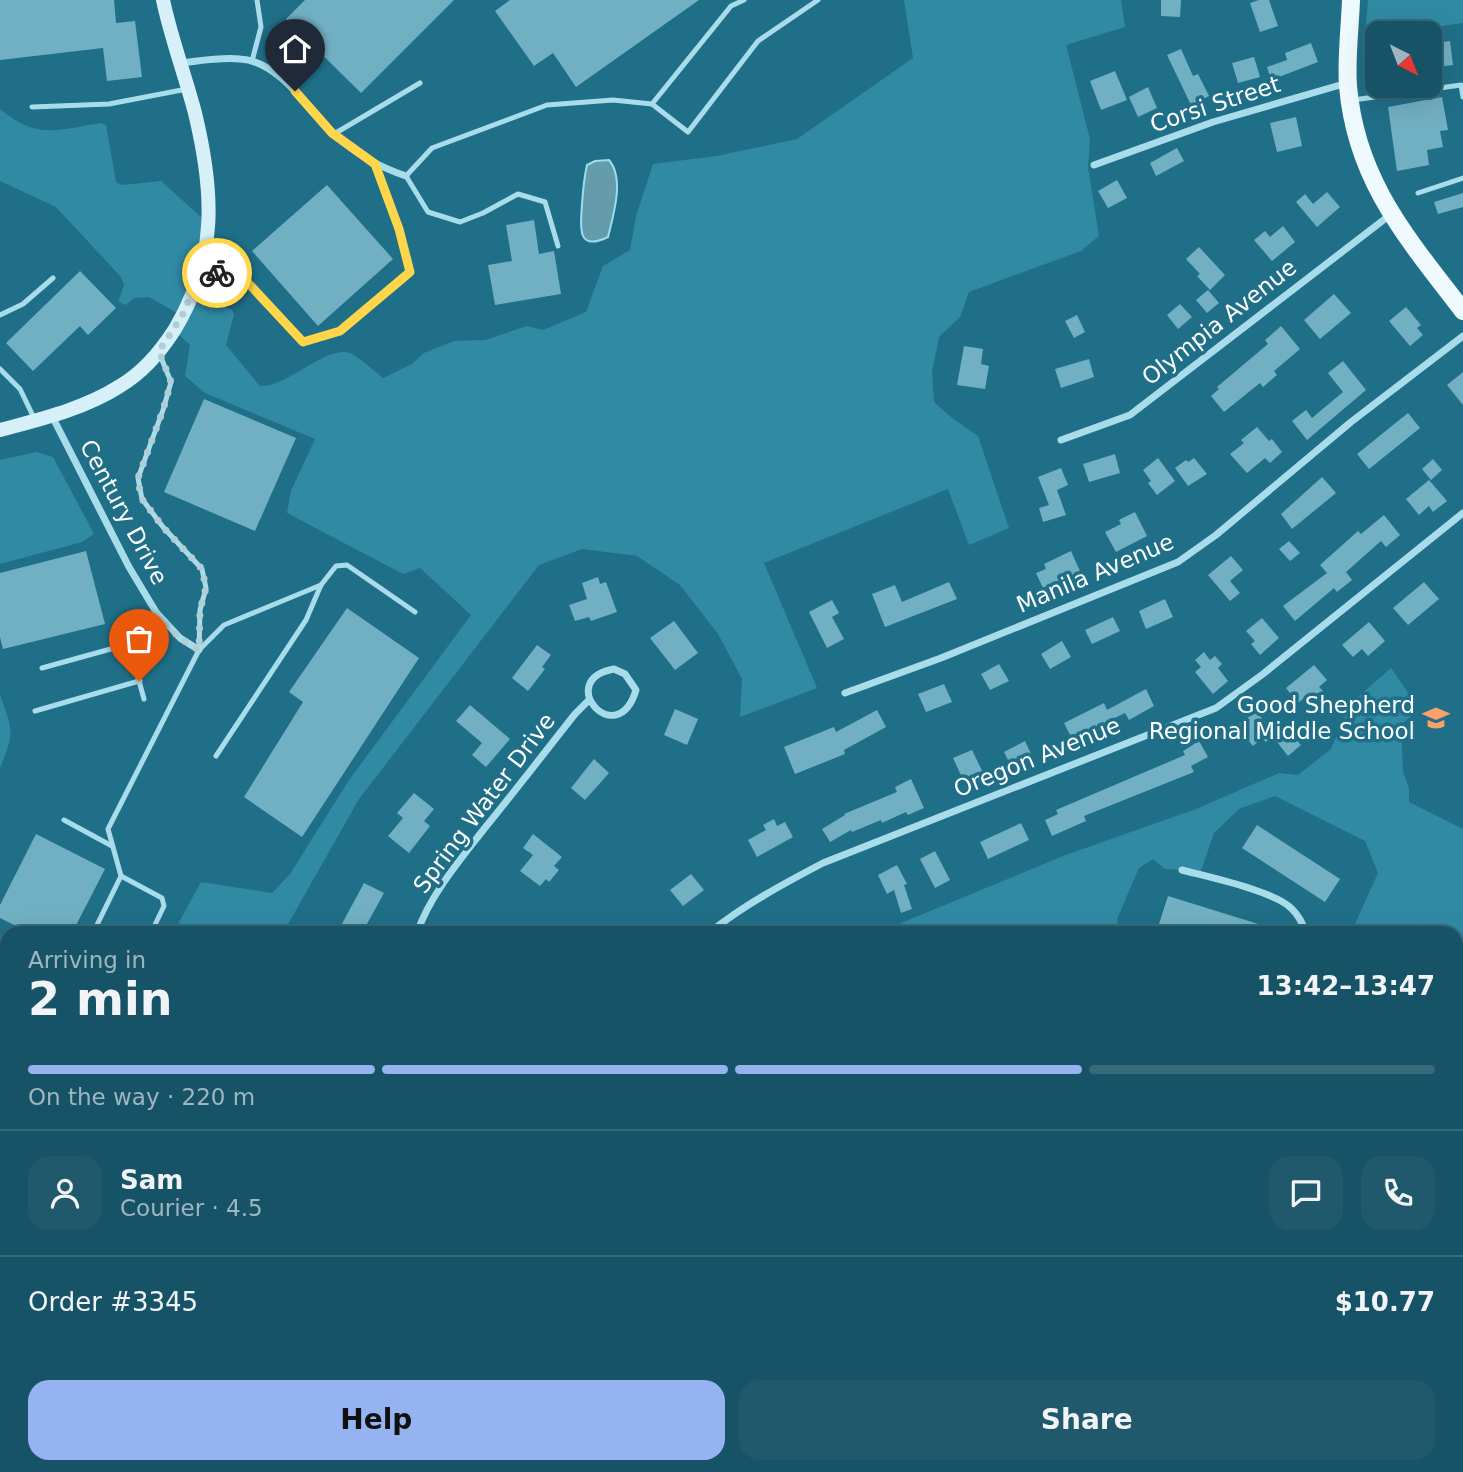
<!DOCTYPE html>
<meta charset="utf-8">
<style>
:root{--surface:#175366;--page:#20596c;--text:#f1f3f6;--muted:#9eb6bf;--line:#36697a;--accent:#95b2f1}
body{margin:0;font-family:"DejaVu Sans",sans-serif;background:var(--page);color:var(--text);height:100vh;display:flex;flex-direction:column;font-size:26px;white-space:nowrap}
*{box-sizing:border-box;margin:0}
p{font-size:23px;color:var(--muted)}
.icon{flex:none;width:38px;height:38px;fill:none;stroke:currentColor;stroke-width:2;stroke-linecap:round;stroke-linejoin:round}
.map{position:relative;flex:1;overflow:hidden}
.side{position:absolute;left:0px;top:926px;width:1463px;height:548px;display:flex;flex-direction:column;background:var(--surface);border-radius:21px 21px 0 0;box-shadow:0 7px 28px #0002,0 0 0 2px var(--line)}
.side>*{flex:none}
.needle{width:46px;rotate:138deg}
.tools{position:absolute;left:1365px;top:21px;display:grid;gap:14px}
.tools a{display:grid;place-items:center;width:77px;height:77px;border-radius:14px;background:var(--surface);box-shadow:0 7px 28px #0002,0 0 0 2px var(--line);font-size:35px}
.pin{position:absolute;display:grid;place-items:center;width:60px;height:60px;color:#fff;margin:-72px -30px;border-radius:50% 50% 50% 0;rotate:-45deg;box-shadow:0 0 7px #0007}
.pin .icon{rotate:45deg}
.courier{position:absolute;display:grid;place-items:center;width:70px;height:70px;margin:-35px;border:5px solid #ffd54a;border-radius:50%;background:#fff;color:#222;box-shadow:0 2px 9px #0007}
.headline em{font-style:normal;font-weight:700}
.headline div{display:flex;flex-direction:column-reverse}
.headline{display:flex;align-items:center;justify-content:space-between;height:119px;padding:0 28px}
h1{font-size:46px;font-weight:700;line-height:52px}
.bar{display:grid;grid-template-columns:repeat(4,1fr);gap:10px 7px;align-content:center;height:84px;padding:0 28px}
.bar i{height:9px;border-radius:5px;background:var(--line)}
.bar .active{background:var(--accent)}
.bar p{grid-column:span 4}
.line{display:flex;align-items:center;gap:18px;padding:0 28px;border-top:2px solid var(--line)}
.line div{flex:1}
.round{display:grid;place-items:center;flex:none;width:74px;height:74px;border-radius:21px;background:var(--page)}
.action{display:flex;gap:14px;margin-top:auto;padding:14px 28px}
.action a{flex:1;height:80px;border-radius:21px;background:var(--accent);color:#111;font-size:28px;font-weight:700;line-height:80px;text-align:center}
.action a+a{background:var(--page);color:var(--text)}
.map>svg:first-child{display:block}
.green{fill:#308aa4}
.water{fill:#659cac;stroke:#9ddcec;stroke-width:2}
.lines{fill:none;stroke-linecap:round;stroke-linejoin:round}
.stream{stroke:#9ddcec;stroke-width:4.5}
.building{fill:#71b0c2}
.lane{stroke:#a9dceb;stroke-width:5}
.street{stroke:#a9dceb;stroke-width:7}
.secondary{stroke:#d5f0f8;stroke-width:14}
.primary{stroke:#eefafe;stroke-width:18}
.done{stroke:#b1cdd5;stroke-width:7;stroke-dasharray:0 12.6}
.route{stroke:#ffd54a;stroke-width:9}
.labels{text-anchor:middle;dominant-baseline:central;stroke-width:7;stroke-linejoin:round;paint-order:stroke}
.street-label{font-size:23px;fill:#fff;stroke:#1f6f88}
.poi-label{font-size:23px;fill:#fff;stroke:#1f6f88;text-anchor:end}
</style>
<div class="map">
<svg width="1463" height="1472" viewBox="0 0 1463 1472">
<rect width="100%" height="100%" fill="#1f6f88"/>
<g class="green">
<path d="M904 0H1121L1125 27 1066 45 1090 139 1088 167 1099 236 1081 251 969 292 960 317 939 337 932 372 934 402 951 417 978 436 1009 528 969 545 948 489 764 563 817 688 740 717 742 679 718 634 680 585 637 556 582 549 539 565 359 799 283 933H173L201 882 272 893 290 874 349 780 471 615 420 568 403 574 287 513 291 491 315 439 205 393 185 376 190 345 176 332 177 313 149 297 134 298 126 305 118 302 124 285 121 277 56 207 0 181V109C37 140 57 130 100 123L106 125 116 182 122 185 161 181 211 226 198 292 232 310 234 314 226 345 260 386C288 388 328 342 352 354 363 360 374 371 383 378L412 364 424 353 454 341 485 340 527 326 543 330 586 312 603 266 630 250 636 216 653 164 717 156 797 139 913 58Z"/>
<polygon points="1368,0 1463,0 1463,23 1396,33 1377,33 1377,36 1365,38"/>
<polygon points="36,452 53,457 94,534 82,542 0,564 0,460"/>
<polygon points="1391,668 1409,694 1417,711 1401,725 1403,771 1409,789 1409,802 1463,829 1463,973 1456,974 1456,933 1348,933 1354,926 1378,873 1365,841 1275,796 1239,809 1214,833 1201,871 1165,869 1153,859 1139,868 1117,919 1121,933 877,933 1063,856 1196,809 1279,773 1298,775 1331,749 1351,703"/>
<path d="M0 695C13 732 15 731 0 768Z"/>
<polygon points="1456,1108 1463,1108 1463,1472 1160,1472 1158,1467 1456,1466"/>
<polygon points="7,1187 7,1466 1117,1467 1097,1472 0,1472 0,1189"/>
</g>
<path class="water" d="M609 160C625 179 613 216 608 237 575 253 581 224 582 204 583 190 584 178 587 165L595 161Z"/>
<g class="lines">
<g class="stream">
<polyline points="1456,1378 1463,1375"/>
<polyline points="0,1388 7,1390"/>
<polyline points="1456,1413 1463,1409"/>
<polyline points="606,1466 607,1472"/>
<polyline points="1311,1472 1332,1466"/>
</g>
</g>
<g class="building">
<polygon points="0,0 114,0 116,23 135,21 142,77 107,81 103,48 0,60"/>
<polygon points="305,0 454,0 361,93 286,19"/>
<polygon points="510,0 699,0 576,87 553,53 534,66 495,11"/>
<polygon points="1161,0 1181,0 1180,17 1161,16"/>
<polygon points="1259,0 1269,0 1278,26 1260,32 1250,3"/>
<polygon points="1450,41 1453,65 1430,68 1430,44"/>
<polygon points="1311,43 1318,62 1271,80 1267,67 1287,60 1285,53"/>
<polygon points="1181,49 1193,76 1198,74 1209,96 1191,105 1167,55"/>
<polygon points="1254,57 1260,77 1238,83 1232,63"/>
<polygon points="1115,71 1127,100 1101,110 1090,81"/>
<polygon points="1148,87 1157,108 1138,117 1129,97"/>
<polygon points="1442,97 1448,130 1440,131 1443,147 1427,150 1429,165 1397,171 1388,107"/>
<polygon points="1296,117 1302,146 1277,152 1270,123"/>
<polygon points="1177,148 1184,161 1156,176 1150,163"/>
<polygon points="1117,180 1127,198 1108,208 1098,191"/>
<polygon points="327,185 393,259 318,326 252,251"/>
<polygon points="1327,192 1340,207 1317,227 1296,202 1305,194 1313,204"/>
<polygon points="1463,193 1463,207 1438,214 1434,202"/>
<polygon points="534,220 539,254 554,251 561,294 495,305 488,265 512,261 506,225"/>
<polygon points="1283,226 1295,242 1272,261 1254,240 1265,231 1270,237"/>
<polygon points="1199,247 1225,275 1210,290 1197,276 1200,274 1186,259"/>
<polygon points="80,271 116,308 88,335 80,326 33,371 6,343"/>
<polygon points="1208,290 1219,303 1207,313 1196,300"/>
<polygon points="1334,294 1351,313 1320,339 1304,320"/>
<polygon points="1180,304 1192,317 1178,329 1167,315"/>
<polygon points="1406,307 1421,325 1417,328 1423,335 1410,346 1389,321"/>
<polygon points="1077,315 1085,332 1074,338 1065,321"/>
<polygon points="1281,326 1300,349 1274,371 1277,375 1263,387 1260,383 1224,412 1211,396 1219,389 1217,387 1268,344 1265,340"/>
<polygon points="964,346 983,349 981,364 989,366 985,389 957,385"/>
<polygon points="1089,359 1094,377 1061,388 1055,369"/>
<polygon points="1343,361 1366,390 1307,440 1292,421 1306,410 1312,418 1343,392 1328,373"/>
<polygon points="1463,372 1463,405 1447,385"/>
<polygon points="204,399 296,438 255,531 164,492"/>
<polygon points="1408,413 1420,428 1369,469 1357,454"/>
<polygon points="1257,427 1269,441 1272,439 1282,452 1270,463 1265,458 1247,473 1230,454 1244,443 1241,440"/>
<polygon points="1115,454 1120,473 1089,482 1083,464"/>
<polygon points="1158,458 1175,481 1157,495 1148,483 1151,481 1143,470"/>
<polygon points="1194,458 1207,474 1188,486 1175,468 1186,460 1188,462"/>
<polygon points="1433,459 1442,470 1431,480 1422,469"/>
<polygon points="1061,468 1068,485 1057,490 1066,515 1043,522 1039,508 1049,505 1038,477"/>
<polygon points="1322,477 1336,493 1292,529 1281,514"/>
<polygon points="1429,480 1447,501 1433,512 1429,506 1419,515 1406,499"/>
<polygon points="1135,512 1147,536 1116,552 1105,532 1121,524 1119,520"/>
<polygon points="1384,515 1400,535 1386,547 1381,541 1346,572 1352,580 1337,592 1334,588 1295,621 1283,606 1327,573 1320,565 1358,531 1361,534"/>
<polygon points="1289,541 1300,553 1290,561 1279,549"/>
<polygon points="86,551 105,624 3,649 0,637 0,573"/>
<polygon points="1071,551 1083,578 1066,585 1063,579 1043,588 1036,573 1046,569 1044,564"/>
<polygon points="1231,556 1243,570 1230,581 1240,593 1230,601 1208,575"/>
<polygon points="598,577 600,584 606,582 617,612 591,621 589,617 575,621 569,605 587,599 582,583"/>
<polygon points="949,582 957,599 885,627 872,594 895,585 902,602"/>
<polygon points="1424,582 1439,599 1408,625 1393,608"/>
<polygon points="1165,599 1173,617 1146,629 1139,611"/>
<polygon points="832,600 839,613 832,617 844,639 827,648 809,612"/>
<polygon points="347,608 419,658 302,837 244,797 303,702 289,692"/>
<polygon points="1113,617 1120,631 1092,644 1085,630"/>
<polygon points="1262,618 1279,638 1260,655 1251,644 1255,641 1246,631"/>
<polygon points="674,621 698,653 675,670 650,638"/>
<polygon points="1369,622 1385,641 1368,656 1362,649 1353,657 1342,645"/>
<polygon points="1062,641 1071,657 1050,669 1041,654"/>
<polygon points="537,645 551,655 542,667 545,669 528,691 512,678"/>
<polygon points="1204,652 1210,660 1215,656 1222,664 1218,668 1228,681 1213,694 1195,672 1201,667 1195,660"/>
<polygon points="999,664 1009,681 990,690 981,674"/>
<polygon points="1314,665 1327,680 1319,687 1323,691 1314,698 1310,693 1298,703 1286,688"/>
<polygon points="944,684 952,702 926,712 918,694"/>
<polygon points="1146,689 1154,706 1129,720 1125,713 1088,731 1091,737 1075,745 1064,723 1104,703 1107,710"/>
<polygon points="470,705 510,739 486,767 472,755 482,743 456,721"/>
<polygon points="675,709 698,719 687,745 664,735"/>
<polygon points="877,710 886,727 844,750 845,754 795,774 784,747 834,727 836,732"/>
<polygon points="1256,711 1275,735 1266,742 1262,738 1253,746 1237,726"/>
<polygon points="1289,731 1301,745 1288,756 1277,742"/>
<polygon points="1025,741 1032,756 1023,760 1025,766 1014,772 1004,752"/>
<polygon points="1199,741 1208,757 1191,766 1194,772 1084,816 1086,821 1052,836 1045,820 1058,814 1056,810 1185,755 1183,751"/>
<polygon points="972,750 986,779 973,785 971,781 965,784 953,758"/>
<polygon points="594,759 609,773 585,800 571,788"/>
<polygon points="911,779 924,808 908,815 906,812 882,823 881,820 852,832 851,830 830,842 822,829 845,815 844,814 897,792 895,787"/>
<polygon points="414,793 434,809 424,821 430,826 409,853 388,836 403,818 397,813"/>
<polygon points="774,819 777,826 785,822 793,837 757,857 748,840 766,830 763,825"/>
<polygon points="1021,823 1029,840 988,859 980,842"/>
<polygon points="1257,825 1340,879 1325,902 1242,848"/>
<polygon points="36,834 105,869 72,933 30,933 0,918 0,905"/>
<polygon points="533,834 562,857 554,866 559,870 549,882 546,879 540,886 520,871 533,855 523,848"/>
<polygon points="935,851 950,880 935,888 920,859"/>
<polygon points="897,865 907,884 904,885 912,909 901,913 894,890 887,894 878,875"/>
<polygon points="691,874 704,890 683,906 670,890"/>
<polygon points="364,883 384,893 362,933 337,933"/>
<polygon points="1168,896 1278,930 1277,933 1190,933 1159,924"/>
</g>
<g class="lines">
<g class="lane">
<polyline points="744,0 731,6 652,104 688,132 758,41 818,0"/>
<polyline points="252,61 261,27 257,0"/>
<polyline points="1353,100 1461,85 1463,97"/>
<polyline points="32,107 109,104 187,89"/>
<polyline points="334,134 420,83"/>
<polyline points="1418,193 1463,178"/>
<polyline points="558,246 545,202 518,194 483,213 460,222 428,212 406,176 432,148 547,105 613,100 652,104"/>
<polyline points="202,268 249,284 303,342 339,331 410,272 399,229 375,164"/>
<polyline points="0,315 23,304 53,278"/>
<polyline points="160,355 171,382 163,410 138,478 142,499 163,527 202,569 206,588 200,610 199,650"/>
<polyline points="0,369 20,389 35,420"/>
<polyline points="128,641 144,699"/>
<polyline points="42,668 118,647 162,620"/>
<polyline points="35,711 139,681"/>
<polyline points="216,756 306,620 321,585"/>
<polyline points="64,820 112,846"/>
<polyline points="121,876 162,898 164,906 151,933"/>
<polyline points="93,933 121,876 108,829 199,650 224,625 321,585 336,566 347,565 415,612"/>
<polyline points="0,1064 7,1064"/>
<polyline points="0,1144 7,1144"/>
</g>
<g class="street">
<path d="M180 63C199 61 221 57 240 59 280 61 309 111 335 135 356 154 379 167 406 176"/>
<polyline points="1094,165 1213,122 1347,83"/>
<polyline points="52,416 129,567 156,612 180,638 199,650"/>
<polyline points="1061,440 1130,415 1390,215"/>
<path d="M614 669 625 674 636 690C617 753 553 680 614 669Z"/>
<polyline points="845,693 941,658 1178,562 1216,535 1351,422 1463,336"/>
<path d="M1182 870C1208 877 1275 891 1292 909 1299 916 1303 924 1306 933"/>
<path d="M417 933C430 895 460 860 484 829 515 791 545 752 575 714L589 700"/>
<path d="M709 933C744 905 783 884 823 863L1216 708 1263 674 1463 513"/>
<polyline points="1456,973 1463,972"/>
</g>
<path class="secondary" d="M0 430C41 419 84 409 120 386 142 373 161 351 175 329 218 257 214 192 195 113 185 75 171 38 163 0"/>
<path class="primary" d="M1351 0C1350 28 1346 58 1348 86 1356 181 1408 239 1463 311"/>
</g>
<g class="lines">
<polyline class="done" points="139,681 128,641 162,620 180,638 199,650 200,610 206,588 202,569 163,527 142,499 139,486 138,478 163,410 171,382 159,351 182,316 202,268 217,273"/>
<polyline class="route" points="217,273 249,284 303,342 340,331 410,272 399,229 375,164 332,133 295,91"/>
</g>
<defs>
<g id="school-bare" transform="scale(2.1)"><path d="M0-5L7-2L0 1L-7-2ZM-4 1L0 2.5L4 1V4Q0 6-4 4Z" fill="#f9a169" stroke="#1f6f88" stroke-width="2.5" paint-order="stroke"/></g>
</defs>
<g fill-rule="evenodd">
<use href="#school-bare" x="1436" y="718"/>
</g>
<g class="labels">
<g class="street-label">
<text transform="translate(1215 104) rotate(-18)">Corsi Street</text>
<text transform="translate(1219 322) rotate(-38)">Olympia Avenue</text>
<text transform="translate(124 512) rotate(62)">Century Drive</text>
<text transform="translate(1095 573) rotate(-23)">Manila Avenue</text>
<text transform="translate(1037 757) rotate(-22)">Oregon Avenue</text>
<text transform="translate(484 803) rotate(-53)">Spring Water Drive</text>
</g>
<g class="poi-label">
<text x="1415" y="705">Good Shepherd<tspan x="1415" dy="26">Regional Middle School</tspan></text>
</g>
</g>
</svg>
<div class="tools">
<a><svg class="needle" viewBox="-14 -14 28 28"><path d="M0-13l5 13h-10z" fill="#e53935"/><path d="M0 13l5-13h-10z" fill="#9eb6bf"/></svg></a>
</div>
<div class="pin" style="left:139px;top:681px;background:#ea580c"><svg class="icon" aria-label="bag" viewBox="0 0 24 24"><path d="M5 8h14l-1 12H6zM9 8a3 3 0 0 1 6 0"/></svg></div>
<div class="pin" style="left:295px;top:91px;background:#1f2937"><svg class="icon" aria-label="home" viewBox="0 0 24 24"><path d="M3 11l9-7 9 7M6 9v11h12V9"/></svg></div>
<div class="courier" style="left:217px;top:273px"><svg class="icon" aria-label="bike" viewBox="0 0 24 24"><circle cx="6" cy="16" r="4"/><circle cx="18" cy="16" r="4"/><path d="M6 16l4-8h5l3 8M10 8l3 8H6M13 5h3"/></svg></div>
<section class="side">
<div class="headline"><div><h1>2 min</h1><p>Arriving in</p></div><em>13:42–13:47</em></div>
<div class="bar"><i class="active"></i><i class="active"></i><i class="active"></i><i></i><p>On the way · 220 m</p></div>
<div class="line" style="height:126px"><a class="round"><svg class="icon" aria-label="person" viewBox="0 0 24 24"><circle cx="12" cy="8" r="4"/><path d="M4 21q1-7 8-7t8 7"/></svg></a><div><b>Sam</b><p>Courier · 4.5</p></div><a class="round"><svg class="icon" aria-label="chat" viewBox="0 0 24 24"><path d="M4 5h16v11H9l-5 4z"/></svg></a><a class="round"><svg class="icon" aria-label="phone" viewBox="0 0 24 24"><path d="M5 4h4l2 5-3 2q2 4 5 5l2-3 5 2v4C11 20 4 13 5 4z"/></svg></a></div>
<div class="line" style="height:91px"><div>Order #3345</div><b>$10.77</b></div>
<div class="action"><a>Help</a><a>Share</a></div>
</section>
</div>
